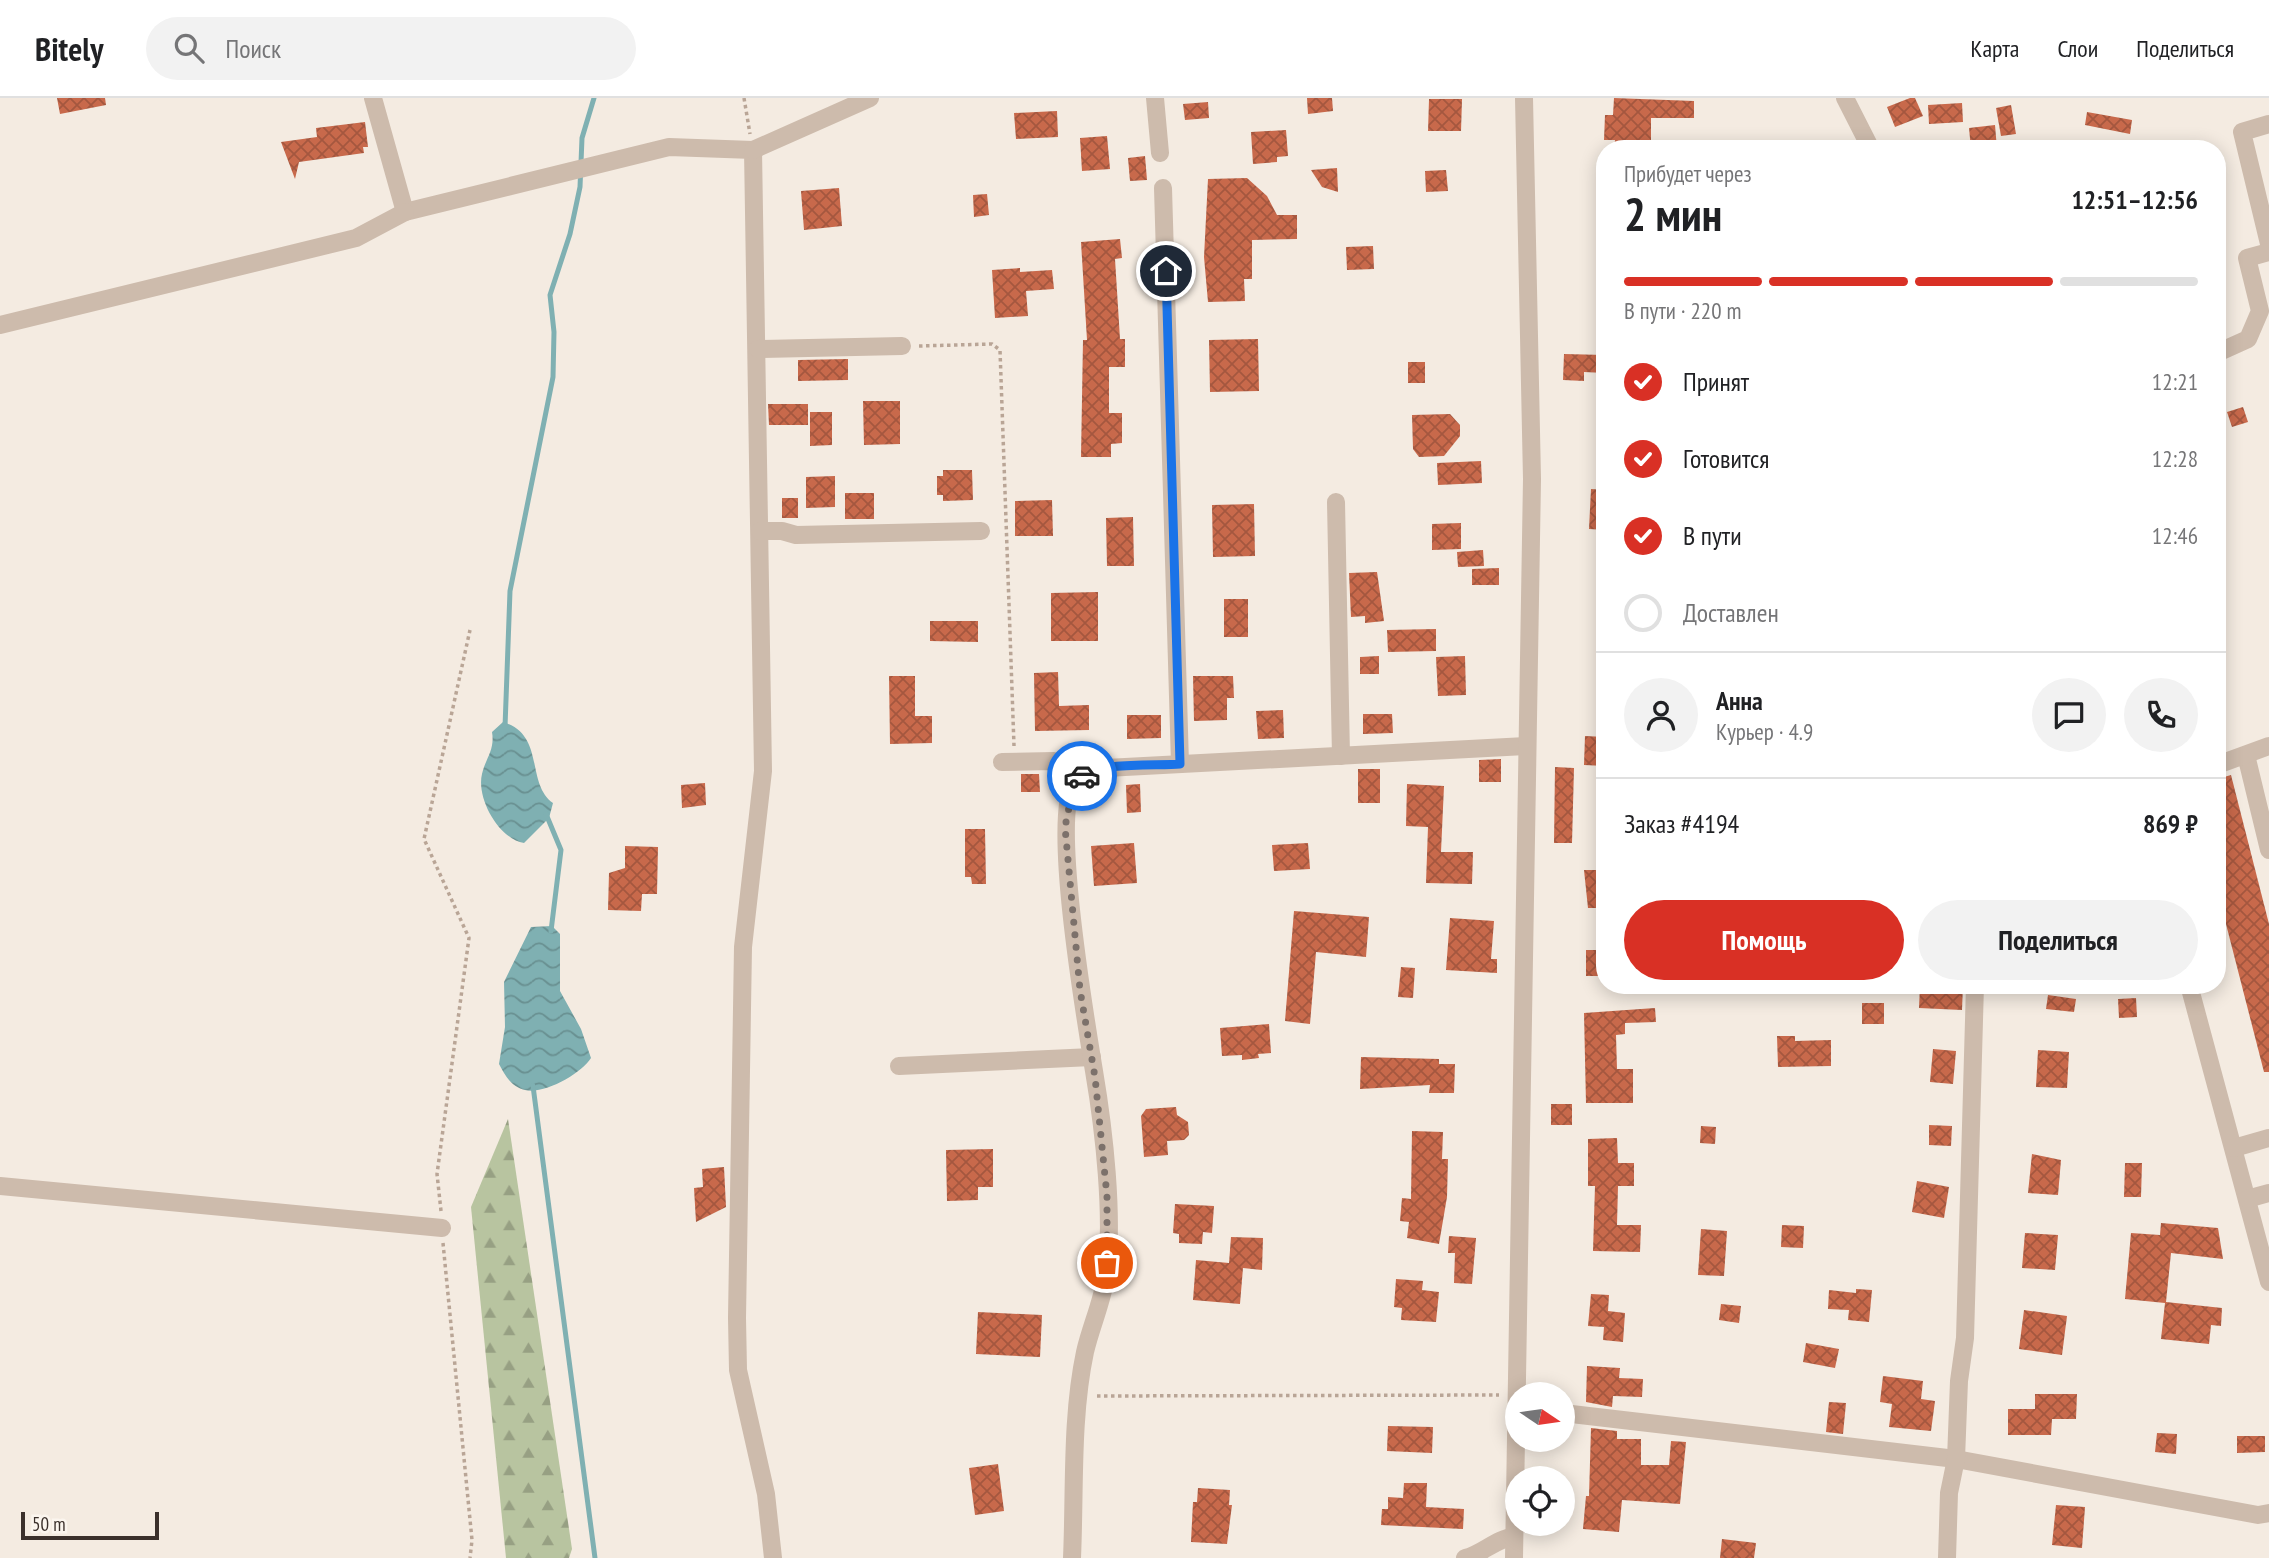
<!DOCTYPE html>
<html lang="ru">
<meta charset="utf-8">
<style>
:root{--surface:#fff;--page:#f2f2f2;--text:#202124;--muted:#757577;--line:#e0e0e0;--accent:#d93025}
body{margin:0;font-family:"PT Sans Narrow",sans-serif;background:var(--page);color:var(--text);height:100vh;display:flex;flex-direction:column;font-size:26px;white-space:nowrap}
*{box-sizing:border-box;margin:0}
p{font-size:23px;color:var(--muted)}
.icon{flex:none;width:38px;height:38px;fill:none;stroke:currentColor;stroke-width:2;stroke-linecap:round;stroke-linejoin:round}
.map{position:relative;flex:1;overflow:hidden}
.side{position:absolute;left:1596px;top:42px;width:630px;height:854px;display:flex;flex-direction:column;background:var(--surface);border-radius:28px;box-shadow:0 4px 18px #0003}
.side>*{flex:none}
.needle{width:46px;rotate:103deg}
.buttons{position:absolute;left:1505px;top:1284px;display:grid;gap:14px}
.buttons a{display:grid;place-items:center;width:70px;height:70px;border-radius:50%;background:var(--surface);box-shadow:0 4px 18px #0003;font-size:35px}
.scale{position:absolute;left:21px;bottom:18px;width:138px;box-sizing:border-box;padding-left:7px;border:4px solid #3b302b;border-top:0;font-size:19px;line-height:24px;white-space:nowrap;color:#3b302b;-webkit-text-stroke:5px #fbf5ee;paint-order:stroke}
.pin{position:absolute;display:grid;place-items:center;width:60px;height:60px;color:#fff;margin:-30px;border:4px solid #fff;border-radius:50%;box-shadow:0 2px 7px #0007}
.courier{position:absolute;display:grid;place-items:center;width:70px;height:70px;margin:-35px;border:5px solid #1a73e8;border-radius:50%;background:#fff;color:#222;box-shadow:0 2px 9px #0007}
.overview em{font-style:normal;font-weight:600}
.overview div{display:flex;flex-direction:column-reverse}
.overview{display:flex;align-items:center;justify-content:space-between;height:119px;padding:0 28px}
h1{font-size:46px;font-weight:600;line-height:52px}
.bar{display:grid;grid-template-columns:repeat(4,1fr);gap:10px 7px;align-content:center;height:84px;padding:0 28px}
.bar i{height:9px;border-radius:5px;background:var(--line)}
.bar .selected{background:var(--accent)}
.bar p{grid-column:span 4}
.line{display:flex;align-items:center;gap:18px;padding:0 28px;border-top:2px solid var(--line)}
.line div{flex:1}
.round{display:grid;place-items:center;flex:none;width:74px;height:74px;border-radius:37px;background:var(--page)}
ol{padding:0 28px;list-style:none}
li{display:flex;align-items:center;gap:21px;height:77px}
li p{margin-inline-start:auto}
li .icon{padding:7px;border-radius:50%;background:var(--accent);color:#fff;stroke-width:4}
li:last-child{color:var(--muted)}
li i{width:38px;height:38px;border:4px solid var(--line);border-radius:50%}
.button{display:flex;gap:14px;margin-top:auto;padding:14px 28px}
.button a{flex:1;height:80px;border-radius:42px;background:var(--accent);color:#fff;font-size:28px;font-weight:600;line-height:80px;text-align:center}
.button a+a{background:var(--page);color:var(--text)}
header{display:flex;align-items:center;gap:42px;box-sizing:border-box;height:98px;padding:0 35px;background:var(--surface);border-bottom:2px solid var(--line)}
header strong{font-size:33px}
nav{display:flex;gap:38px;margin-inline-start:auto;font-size:24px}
.search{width:490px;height:63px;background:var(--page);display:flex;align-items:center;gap:18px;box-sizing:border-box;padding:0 24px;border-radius:38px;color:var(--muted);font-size:26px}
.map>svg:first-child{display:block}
.forest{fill:url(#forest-firs)}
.water{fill:url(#water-waves)}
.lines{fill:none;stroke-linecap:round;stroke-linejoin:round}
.stream{stroke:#7fb0b2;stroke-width:5}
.building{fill:url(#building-cross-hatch)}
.path{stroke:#b9a596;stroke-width:3.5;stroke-dasharray:3.5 3.5;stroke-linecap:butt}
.minor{stroke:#cdbbac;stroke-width:18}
.done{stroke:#7c716b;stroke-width:7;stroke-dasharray:0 12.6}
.route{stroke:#1a73e8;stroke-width:9}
</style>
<header>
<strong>Bitely</strong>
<div class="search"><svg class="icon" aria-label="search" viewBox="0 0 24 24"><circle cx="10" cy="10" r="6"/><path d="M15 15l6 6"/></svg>Поиск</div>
<nav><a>Карта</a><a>Слои</a><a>Поделиться</a></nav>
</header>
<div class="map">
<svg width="2269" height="1460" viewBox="0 0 2269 1460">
<defs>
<pattern id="forest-firs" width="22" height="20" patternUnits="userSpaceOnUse" patternTransform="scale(1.75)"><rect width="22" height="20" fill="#b8c4a0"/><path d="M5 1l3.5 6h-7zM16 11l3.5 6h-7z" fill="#97a083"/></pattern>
<pattern id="water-waves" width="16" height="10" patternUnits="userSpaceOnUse" patternTransform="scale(1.75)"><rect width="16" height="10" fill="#7fb0b2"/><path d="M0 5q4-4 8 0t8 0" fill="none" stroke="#699091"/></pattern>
<pattern id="building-cross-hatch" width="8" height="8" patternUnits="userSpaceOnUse" patternTransform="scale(1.75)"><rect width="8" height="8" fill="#c8694b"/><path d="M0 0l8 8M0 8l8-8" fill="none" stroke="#a4573f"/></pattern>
</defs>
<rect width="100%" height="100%" fill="#f4ebe1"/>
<polygon class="forest" points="508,1021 572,1451 569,1460 506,1460 471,1109"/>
<g class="water">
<path d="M503 624C546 637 525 685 553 705L549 720 524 745C499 741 476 700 482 676 486 659 495 652 492 634Z"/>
<path d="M552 828 560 836V893L581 931 591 960C582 975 544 997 525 992 511 989 505 977 499 966L505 929 504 884 531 829Z"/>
</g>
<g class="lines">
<g class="stream">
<polyline points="505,629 510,493 553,279 554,234 550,197 570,136 580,89 582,40 594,0"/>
<polyline points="546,716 561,752 551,833"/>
<polyline points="533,988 595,1460"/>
</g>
</g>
<g class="building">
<polygon points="57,0 105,0 106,7 60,16"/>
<polygon points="1307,0 1332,0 1333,13 1308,16"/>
<polygon points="1614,0 1694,3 1694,20 1651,20 1651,44 1635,43 1635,51 1614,51 1615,42 1604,42 1605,17 1613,17"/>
<polygon points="1910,0 1915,0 1923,18 1895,29 1887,9"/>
<polygon points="1429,1 1462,1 1461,33 1428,33"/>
<polygon points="1208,4 1209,20 1185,22 1183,6"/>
<polygon points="1962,5 1963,24 1929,26 1928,7"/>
<polygon points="2011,7 2016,36 2001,38 1996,10"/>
<polygon points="1057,13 1058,39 1016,41 1014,15"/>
<polygon points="2087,14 2132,22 2130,36 2085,27"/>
<polygon points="365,24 368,49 363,49 364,55 299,64 295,81 281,44 317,39 316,30"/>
<polygon points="1995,27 1997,51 1971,51 1969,30"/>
<polygon points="1286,32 1288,58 1277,59 1277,64 1253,66 1251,34"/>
<polygon points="1107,38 1110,71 1082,73 1080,40"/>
<polygon points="1145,58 1147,82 1130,83 1128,60"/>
<polygon points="1337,70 1338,94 1322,89 1311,72"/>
<polygon points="1446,72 1448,93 1426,94 1425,73"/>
<polygon points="1247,80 1267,98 1277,117 1297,117 1297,141 1252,142 1252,181 1244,181 1245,203 1208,204 1204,159 1208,81"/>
<polygon points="839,90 842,128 804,132 801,93"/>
<polygon points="987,96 989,117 974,119 973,97"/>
<polygon points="1120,141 1122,160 1115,161 1120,241 1125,241 1125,269 1109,269 1109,315 1122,315 1122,345 1111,346 1111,359 1081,359 1083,242 1087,242 1081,144"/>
<polygon points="1373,148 1374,171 1347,172 1346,149"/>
<polygon points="1020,170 1020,174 1052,172 1054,191 1026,193 1028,218 995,220 992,172"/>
<polygon points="1258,241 1259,293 1210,294 1209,242"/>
<polygon points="1564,256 1605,257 1605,275 1584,274 1584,283 1563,282"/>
<polygon points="848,261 848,282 798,283 798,262"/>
<rect x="1408" y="264" width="17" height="21"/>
<polygon points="863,303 900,303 900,346 864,347"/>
<polygon points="768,306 808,306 808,327 769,327"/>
<polygon points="2243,309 2248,324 2232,329 2227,314"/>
<polygon points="810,314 832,314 832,347 810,348"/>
<polygon points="1450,316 1460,327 1460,338 1444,358 1419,359 1413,351 1412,317"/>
<polygon points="1481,363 1482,385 1438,387 1437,365"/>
<polygon points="943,372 972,372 973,402 943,403 943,397 937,397 937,378 943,378"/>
<polygon points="835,378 835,409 806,410 806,379"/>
<polygon points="1591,391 1605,392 1605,432 1589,431"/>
<rect x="845" y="395" width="29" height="26"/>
<rect x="782" y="400" width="16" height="20"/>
<polygon points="1052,402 1053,438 1015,438 1015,403"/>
<polygon points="1254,406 1255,458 1213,459 1212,407"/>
<polygon points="1133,419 1134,468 1107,468 1106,420"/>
<polygon points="1461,425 1461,451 1432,452 1432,426"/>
<polygon points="1483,452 1484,468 1458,469 1457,454"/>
<polygon points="1499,470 1499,487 1472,487 1472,471"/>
<polygon points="1377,474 1384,523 1365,525 1365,518 1351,519 1349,475"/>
<polygon points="1098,494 1098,543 1051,543 1051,495"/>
<rect x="1224" y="501" width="24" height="38"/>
<polygon points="930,523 978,523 978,544 930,543"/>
<polygon points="1436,531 1436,553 1388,554 1387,532"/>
<polygon points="1379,558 1379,576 1360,576 1360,559"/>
<polygon points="1465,558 1466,597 1438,598 1436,559"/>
<polygon points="1058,574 1059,608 1089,607 1089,632 1035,633 1034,575"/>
<polygon points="889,578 915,578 915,618 932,618 932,645 890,646"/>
<polygon points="1193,578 1233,578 1234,600 1227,600 1227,622 1194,623"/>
<polygon points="1283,612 1284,640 1258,641 1256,613"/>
<polygon points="1363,616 1392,616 1393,635 1363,636"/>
<polygon points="1127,617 1161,617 1161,640 1127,641"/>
<polygon points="1585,638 1605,639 1605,668 1584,667"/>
<polygon points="1501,661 1501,684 1479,684 1479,662"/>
<polygon points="1555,669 1574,670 1572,745 1554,745"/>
<rect x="1358" y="671" width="22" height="34"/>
<polygon points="1021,676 1039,676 1040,694 1021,694"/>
<polygon points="2231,677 2269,826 2269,974 2264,974 2217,791 2217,681"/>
<polygon points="705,685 706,707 682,710 681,687"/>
<polygon points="1140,686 1141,714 1127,715 1126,687"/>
<polygon points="1407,686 1444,688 1441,754 1473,754 1472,786 1426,785 1428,729 1406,728"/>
<polygon points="965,731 985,731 986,786 972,786 971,779 965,779"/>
<polygon points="1134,745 1137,785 1094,788 1091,748"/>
<polygon points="1308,745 1310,771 1274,773 1272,747"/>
<polygon points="625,748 658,749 657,796 642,796 641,813 608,812 609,775 625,770"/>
<polygon points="1584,772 1605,772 1605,810 1588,810"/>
<polygon points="1294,813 1369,819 1366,859 1316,854 1310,926 1285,923"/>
<polygon points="1450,820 1494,823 1491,861 1497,861 1497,875 1446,872"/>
<rect x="1586" y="852" width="19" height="26"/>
<polygon points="1401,869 1415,870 1413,900 1398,899"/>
<polygon points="1920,887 1963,887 1962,912 1919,910"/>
<polygon points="2048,897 2076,901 2074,914 2046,911"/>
<polygon points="2136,900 2137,919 2119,920 2118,901"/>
<rect x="1862" y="905" width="22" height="21"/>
<polygon points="1655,910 1656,924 1625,925 1625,936 1616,937 1617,971 1633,971 1633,1005 1586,1005 1584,915"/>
<polygon points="1269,926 1271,955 1258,956 1259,960 1242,962 1242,957 1222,958 1220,930"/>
<polygon points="1777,938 1795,938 1795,943 1831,942 1831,968 1778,969"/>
<polygon points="1933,951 1956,953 1953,986 1930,984"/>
<polygon points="2038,952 2069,954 2067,990 2036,989"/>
<polygon points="1361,959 1439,961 1439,966 1455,966 1454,995 1429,995 1430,987 1360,991"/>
<rect x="1551" y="1006" width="21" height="21"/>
<polygon points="1176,1009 1177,1017 1188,1024 1189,1037 1184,1042 1167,1043 1168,1057 1144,1059 1141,1018 1146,1011"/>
<polygon points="1929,1027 1952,1028 1951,1048 1929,1047"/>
<polygon points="1701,1028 1716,1029 1715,1046 1700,1045"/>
<polygon points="1412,1033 1443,1034 1442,1061 1448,1061 1447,1099 1439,1146 1407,1140 1409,1124 1400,1123 1402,1100 1411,1101"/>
<polygon points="1617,1040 1618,1065 1634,1065 1634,1088 1618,1088 1617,1127 1641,1127 1640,1154 1593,1153 1595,1088 1588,1088 1588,1041"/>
<polygon points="993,1051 993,1089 978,1089 978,1102 947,1103 946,1052"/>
<polygon points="2032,1056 2061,1062 2058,1097 2028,1095"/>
<polygon points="2125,1065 2142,1065 2141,1099 2124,1099"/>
<polygon points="724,1069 726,1109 696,1124 694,1090 703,1089 702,1071"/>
<polygon points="1917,1083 1949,1089 1944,1120 1912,1114"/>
<polygon points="1175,1106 1214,1108 1212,1135 1203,1134 1202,1146 1179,1145 1179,1136 1173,1135"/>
<polygon points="2161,1125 2218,1130 2223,1161 2171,1155 2166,1204 2222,1210 2221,1228 2211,1227 2209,1246 2161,1241 2165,1205 2125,1201 2131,1135 2160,1137"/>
<polygon points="1782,1127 1804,1128 1803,1150 1781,1149"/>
<polygon points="1701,1131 1727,1133 1724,1178 1698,1177"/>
<polygon points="2025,1135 2058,1137 2055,1172 2022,1170"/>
<polygon points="1449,1138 1476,1140 1472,1186 1454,1185 1455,1155 1448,1155"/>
<polygon points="1231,1139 1263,1140 1262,1172 1243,1170 1240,1206 1193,1202 1196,1162 1229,1165"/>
<polygon points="1396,1181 1423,1183 1422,1192 1439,1194 1436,1224 1401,1222 1402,1210 1394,1209"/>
<polygon points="1856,1191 1872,1192 1869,1224 1848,1222 1849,1212 1828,1211 1829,1192 1856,1195"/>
<polygon points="1591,1196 1609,1197 1608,1213 1625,1215 1623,1244 1603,1242 1604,1229 1588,1228"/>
<polygon points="1721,1206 1741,1208 1739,1225 1719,1222"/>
<polygon points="2024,1212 2067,1218 2062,1257 2019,1251"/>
<polygon points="978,1214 1042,1217 1040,1259 976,1256"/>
<polygon points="1806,1245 1839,1251 1835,1270 1803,1264"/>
<polygon points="1587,1268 1620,1270 1619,1280 1643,1281 1642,1299 1613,1298 1612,1309 1586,1304"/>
<polygon points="1883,1278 1923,1283 1921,1301 1935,1303 1931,1333 1889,1329 1892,1306 1880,1304"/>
<polygon points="2035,1296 2077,1296 2076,1321 2052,1321 2051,1337 2008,1337 2008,1311 2035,1311"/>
<polygon points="1829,1304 1846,1305 1843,1336 1826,1334"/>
<polygon points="1388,1328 1433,1329 1432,1355 1387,1353"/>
<polygon points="1591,1330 1617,1333 1617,1341 1641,1341 1641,1367 1669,1367 1671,1343 1686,1344 1680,1406 1622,1402 1619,1434 1583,1431 1586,1398 1589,1398"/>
<polygon points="2157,1335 2177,1336 2176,1356 2155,1354"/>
<polygon points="2237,1338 2265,1338 2265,1354 2237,1355"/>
<polygon points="998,1366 1004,1413 975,1417 969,1370"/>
<polygon points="1404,1385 1427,1385 1426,1409 1464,1411 1463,1431 1381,1427 1382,1411 1388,1411 1388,1399 1403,1400"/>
<polygon points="1198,1390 1230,1392 1229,1407 1232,1407 1227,1446 1191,1444 1193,1404 1197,1404"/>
<polygon points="2056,1407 2085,1409 2082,1450 2052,1447"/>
<polygon points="1722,1441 1756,1445 1754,1460 1720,1460"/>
</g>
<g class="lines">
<g class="path">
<polyline points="744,0 750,36"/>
<polyline points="919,248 992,246 1000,252 1014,648"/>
<polyline points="441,1113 437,1076 469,840 424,741 470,532"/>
<polyline points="443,1145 472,1442 470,1460"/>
<polyline points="1097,1298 1499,1297"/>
</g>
<g class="minor">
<polyline points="373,0 405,114 669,49 753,52 763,673 743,849 737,1220 738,1272 766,1396 773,1460"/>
<polyline points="1155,0 1160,55"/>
<polyline points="1845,0 1871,51"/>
<polyline points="2269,26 2242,34 2269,146"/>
<polyline points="753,52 870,0"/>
<polyline points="1163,90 1180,666"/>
<polyline points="0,227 356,140 405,114"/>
<polyline points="758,251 902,248"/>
<polyline points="2217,255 2248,241 2260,213 2247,160 2269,154"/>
<polyline points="1336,404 1341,658"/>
<polyline points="760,433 782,433 796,437 981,433"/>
<polyline points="2246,657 2269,752"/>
<polyline points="1002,664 1054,663 1066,671 1087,674"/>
<polyline points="2217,667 2269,648"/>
<polyline points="2189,887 2269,1184"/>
<polyline points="899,968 1092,959"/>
<polyline points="2234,1050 2269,1040"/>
<polyline points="0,1088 442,1130"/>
<polyline points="2247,1101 2269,1095"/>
<polyline points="1563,1315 1956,1361 2258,1417 2269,1415"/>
<path d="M1072 1460C1075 1393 1071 1320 1085 1254 1091 1228 1102 1205 1106 1178 1114 1119 1104 1032 1094 973 1086 924 1051 720 1074 685 1081 674 1094 673 1106 670L1526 648"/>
<path d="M1465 1460C1483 1456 1496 1440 1514 1439"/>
<polyline points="1514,1460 1532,381 1524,0"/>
<polyline points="1947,1460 1949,1395 1956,1361 1959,1283 1965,1240 1975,887"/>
</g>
</g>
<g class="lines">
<polyline class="done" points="1082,678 1074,685 1065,729 1080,892 1095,979 1107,1098 1107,1165"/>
<path class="route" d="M1082 678C1098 664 1157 668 1180 666L1166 173"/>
</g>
</svg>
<div class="buttons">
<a><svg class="needle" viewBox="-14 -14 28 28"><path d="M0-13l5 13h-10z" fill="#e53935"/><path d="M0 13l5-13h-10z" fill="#757577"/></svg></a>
<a><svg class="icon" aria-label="locate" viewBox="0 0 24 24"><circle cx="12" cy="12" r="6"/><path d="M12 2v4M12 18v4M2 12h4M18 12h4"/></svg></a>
</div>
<div class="scale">50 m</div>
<div class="pin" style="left:1107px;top:1165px;background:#ea580c"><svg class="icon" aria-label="bag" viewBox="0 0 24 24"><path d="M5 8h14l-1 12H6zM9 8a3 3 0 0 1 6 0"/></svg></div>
<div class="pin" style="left:1166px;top:173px;background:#1f2937"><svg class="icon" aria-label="home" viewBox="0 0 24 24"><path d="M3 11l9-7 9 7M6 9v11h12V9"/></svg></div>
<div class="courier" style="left:1082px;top:678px"><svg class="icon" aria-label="car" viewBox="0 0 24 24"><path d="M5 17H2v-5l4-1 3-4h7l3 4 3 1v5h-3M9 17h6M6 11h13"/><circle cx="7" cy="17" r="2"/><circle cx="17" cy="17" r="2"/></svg></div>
<section class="side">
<div class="overview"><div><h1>2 мин</h1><p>Прибудет через</p></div><em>12:51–12:56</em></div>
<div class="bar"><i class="selected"></i><i class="selected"></i><i class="selected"></i><i></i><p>В пути · 220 m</p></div>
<ol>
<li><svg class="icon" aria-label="check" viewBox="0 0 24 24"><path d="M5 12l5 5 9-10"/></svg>Принят<p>12:21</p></li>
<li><svg class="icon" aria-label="check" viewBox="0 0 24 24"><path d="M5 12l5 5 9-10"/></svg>Готовится<p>12:28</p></li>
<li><svg class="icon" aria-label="check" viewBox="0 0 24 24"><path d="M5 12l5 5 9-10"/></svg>В пути<p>12:46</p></li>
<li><i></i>Доставлен</li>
</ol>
<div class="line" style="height:126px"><a class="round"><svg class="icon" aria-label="person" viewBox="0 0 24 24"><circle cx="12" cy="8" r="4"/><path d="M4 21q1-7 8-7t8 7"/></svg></a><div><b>Анна</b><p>Курьер · 4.9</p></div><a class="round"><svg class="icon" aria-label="chat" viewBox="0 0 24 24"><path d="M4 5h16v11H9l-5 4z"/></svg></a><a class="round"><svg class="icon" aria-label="phone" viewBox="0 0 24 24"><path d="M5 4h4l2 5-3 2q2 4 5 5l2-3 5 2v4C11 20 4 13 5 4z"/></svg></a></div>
<div class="line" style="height:91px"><div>Заказ #4194</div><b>869 ₽</b></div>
<div class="button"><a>Помощь</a><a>Поделиться</a></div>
</section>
</div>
